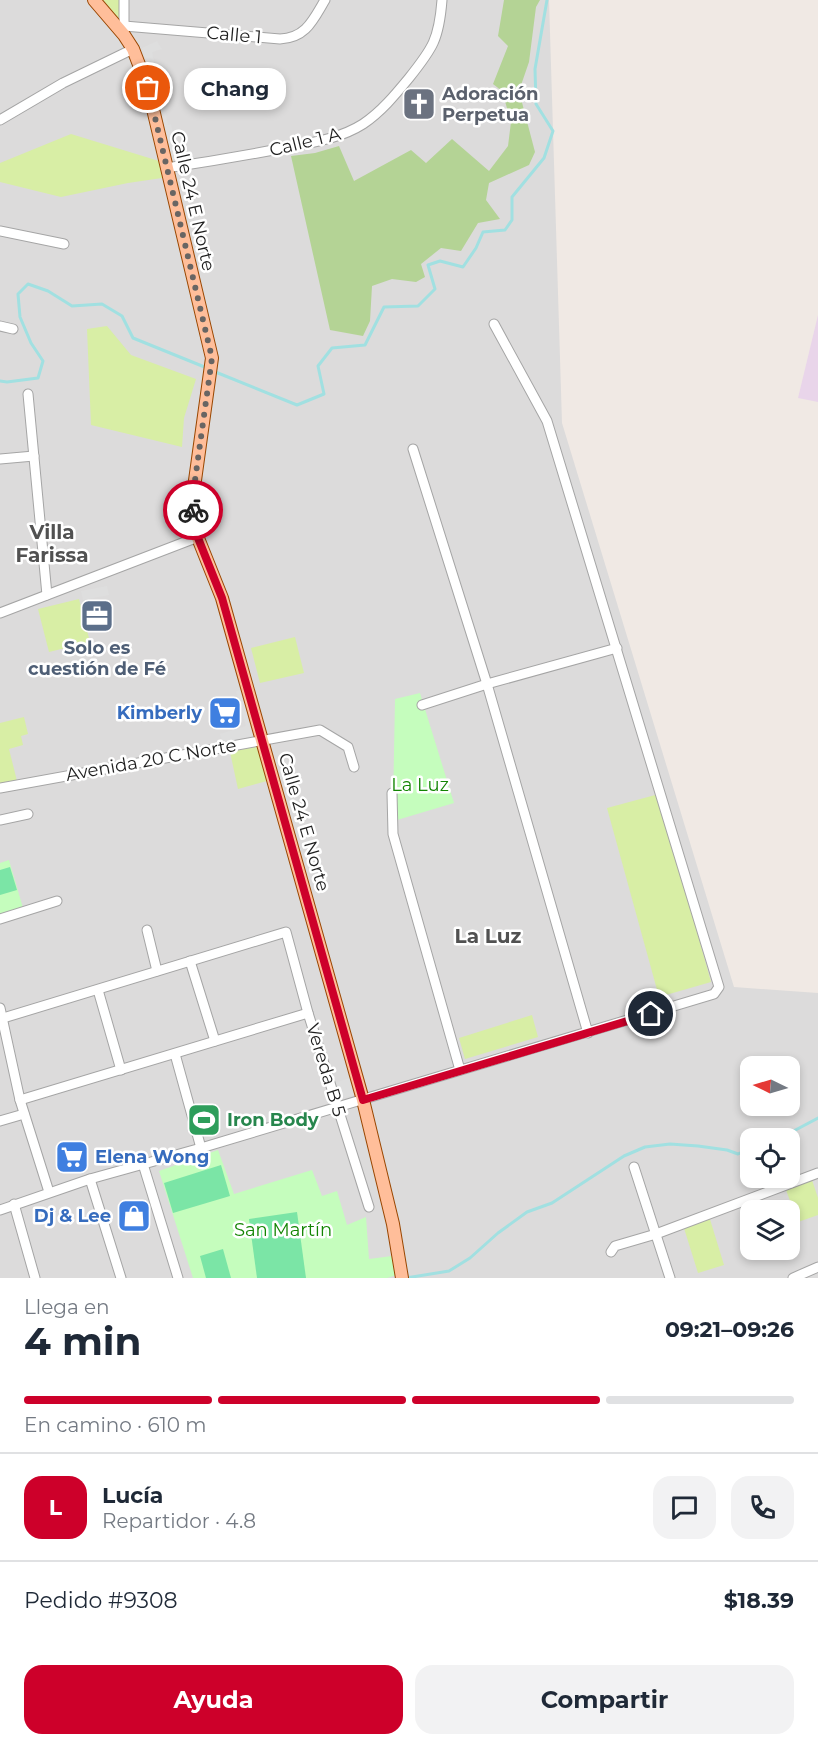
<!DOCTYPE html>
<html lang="es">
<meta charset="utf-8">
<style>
:root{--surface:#fff;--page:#f2f2f3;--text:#1f2937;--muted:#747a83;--line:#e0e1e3;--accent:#cd002a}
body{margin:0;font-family:Montserrat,sans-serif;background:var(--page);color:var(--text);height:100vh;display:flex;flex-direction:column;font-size:22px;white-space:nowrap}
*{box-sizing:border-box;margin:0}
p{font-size:20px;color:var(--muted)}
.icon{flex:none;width:33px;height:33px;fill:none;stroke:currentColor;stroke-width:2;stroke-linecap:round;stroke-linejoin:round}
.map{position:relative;height:1278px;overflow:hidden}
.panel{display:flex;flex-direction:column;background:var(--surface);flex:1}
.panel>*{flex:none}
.needle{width:39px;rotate:275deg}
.controls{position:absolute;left:740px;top:1056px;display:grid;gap:12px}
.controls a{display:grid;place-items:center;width:60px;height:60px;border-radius:12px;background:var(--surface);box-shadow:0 3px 9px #0003;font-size:30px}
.pin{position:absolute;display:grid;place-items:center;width:51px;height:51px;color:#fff;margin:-26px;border:3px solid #fff;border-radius:50%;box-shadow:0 2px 6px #0007}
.courier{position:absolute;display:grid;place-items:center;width:60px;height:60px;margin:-30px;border:4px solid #cd002a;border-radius:50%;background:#fff;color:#222;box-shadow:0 2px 8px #0007}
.bubble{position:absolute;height:42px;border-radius:18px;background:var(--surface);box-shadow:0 3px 9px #0003;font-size:20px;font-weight:700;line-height:42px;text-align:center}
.overview em{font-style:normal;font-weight:700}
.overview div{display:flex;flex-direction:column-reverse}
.overview{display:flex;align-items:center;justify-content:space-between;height:102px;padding:0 24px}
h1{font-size:39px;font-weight:700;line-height:45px}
.bar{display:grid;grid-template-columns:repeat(4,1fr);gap:9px 6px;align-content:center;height:72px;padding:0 24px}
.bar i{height:8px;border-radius:4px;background:var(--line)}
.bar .selected{background:var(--accent)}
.bar p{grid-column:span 4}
.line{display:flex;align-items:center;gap:15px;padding:0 24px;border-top:2px solid var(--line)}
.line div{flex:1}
.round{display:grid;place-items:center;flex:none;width:63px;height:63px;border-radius:18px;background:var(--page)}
.action{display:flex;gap:12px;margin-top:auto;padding:12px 24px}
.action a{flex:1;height:69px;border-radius:18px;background:var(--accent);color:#fff;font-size:24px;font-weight:700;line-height:69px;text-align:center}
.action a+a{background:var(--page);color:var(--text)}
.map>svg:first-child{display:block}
.residential{fill:#dcdbdb;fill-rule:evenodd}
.industrial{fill:#e9d5ea}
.grass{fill:#d8eea5}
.forest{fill:#b4d395}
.park{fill:#c5fdbd}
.pitch{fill:#7be5a6}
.parking{fill:#dedede}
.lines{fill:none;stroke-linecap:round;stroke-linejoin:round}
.stream{stroke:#a1e0e1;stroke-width:3}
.minor-casing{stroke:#a5a5a5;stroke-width:11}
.major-casing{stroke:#994600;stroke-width:14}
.minor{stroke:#fff;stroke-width:9}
.major{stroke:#ffbe9a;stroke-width:12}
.done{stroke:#686563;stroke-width:6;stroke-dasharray:0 10.8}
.route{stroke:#cd002a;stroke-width:8}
.labels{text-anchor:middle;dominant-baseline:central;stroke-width:5;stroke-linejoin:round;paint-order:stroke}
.street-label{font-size:18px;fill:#1e1e1e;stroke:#fff}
.worship-label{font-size:18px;font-weight:bold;fill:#5b616d;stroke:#fff;text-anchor:start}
.service-label{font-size:18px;font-weight:bold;fill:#4e5e75;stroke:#fff}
.shop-label{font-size:18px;font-weight:bold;fill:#366cbe;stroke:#fff;text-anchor:end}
.park-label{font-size:18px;fill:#138503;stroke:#fff}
.leisure-label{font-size:18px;font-weight:bold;fill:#27864d;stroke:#fff;text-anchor:start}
.neighbourhood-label{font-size:20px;font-weight:bold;fill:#515151;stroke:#fff}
</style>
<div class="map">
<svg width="818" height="1278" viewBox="0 0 818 1278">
<rect width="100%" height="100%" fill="#f0e9e4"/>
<path class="residential" d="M0 0H549L562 423 734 987 818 993V1278H0ZM750 1066H789V1106H750ZM750 1138H789V1178H750ZM750 1210H789V1250H750Z"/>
<polygon class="industrial" points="818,315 818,402 798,398"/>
<g class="grass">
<polygon points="103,0 119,0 119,19"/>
<polygon points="71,134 159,161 162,178 128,183 61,197 0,182 0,163"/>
<polygon points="107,326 131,355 196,379 184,418 182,447 91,425 87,329"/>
<polygon points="79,599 90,642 49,652 38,609"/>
<polygon points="295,637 304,673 260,683 251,648"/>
<polygon points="24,717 28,734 21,736 23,745 9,749 17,781 0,786 0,723"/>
<polygon points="258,746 267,781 238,789 230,752"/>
<polygon points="659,794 711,982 659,997 607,808"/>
<polygon points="532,1015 538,1037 465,1059 459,1038"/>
<polygon points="812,1180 818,1198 818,1215 798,1222 786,1190"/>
<polygon points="709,1216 724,1265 698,1273 683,1225"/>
</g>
<polygon class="forest" points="504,0 540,0 536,7 529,62 519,91 535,152 529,165 489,183 486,200 500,219 478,223 461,251 441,248 421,264 425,277 416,282 392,279 372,286 370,321 363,336 330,330 291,156 315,153 339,146 354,181 411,150 426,163 452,139 489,171 508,146 511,122 502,91 493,84 508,46 498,36"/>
<g class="park">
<polygon points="420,693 454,803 397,820 396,806 393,806 395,699"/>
<polygon points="9,860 23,908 0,915 0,863"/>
<polygon points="218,1150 234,1194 312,1170 322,1196 337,1191 347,1225 366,1217 369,1259 392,1256 397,1275 387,1278 193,1278 159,1171"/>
</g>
<g class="pitch">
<polygon points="10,867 17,890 0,895 0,870"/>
<polygon points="221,1165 230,1196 173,1213 164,1183"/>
<polygon points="297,1212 306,1278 257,1278 249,1219"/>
<polygon points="223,1249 231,1278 206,1278 200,1256"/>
</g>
<g class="parking">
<polygon points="157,41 162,49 152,52 168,125 171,124 179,158 172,160 155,90 142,48"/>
<polygon points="107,586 109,595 83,600 81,591"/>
<polygon points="245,688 258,734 223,744 220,734 246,726 236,691"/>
<polygon points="352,1077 357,1094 339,1099 334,1083"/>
</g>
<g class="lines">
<g class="stream">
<polyline points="213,371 297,405 324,394 318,366 332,348 365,345 384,307 418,306 435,289 428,265 440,261 463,267 476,248 483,232 505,230 512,220 512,197 544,158 553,131 536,104 535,69 547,0"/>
<polyline points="0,381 7,382 38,378 43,361 31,343 20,317 18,294 28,284 48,291 72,306 102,304 122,316 133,338 207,368"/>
<polyline points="764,1138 788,1134 818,1118"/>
<polyline points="406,1278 449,1271 470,1258 498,1233 527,1212 552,1203 624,1156 645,1147 670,1144 698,1146 727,1150 738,1154 750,1148"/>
</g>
<g class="minor-casing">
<g id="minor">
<polyline points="124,0 124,29"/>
<path d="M124 26 280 39C306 38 313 20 325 0"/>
<polyline points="0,120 63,83 133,49"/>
<path d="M166 168C207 162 248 155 289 147 315 142 341 138 363 124 381 112 395 95 409 78 433 48 439 39 442 0"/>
<polyline points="0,231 64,244"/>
<polyline points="0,326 13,329"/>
<polyline points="28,394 47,595"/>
<polyline points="413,449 487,684 588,1033"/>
<polyline points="0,459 34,456"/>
<polyline points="0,613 198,537"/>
<polyline points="422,705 487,684 617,648"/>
<polyline points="0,788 320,730 348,747 354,767"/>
<polyline points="392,793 393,834 460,1070"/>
<polyline points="0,820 28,814"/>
<polyline points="0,919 57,901"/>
<polyline points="147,930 157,971"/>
<polyline points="190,961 215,1041"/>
<polyline points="98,990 121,1070"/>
<polyline points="0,1008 20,1100 49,1192"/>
<polyline points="0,1019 286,932 308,1013 369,1207"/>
<polyline points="175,1054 201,1148"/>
<polyline points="20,1100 308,1013"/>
<polyline points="0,1121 24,1114"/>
<polyline points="143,1164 178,1278"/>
<polyline points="634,1167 670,1278"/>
<polyline points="90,1179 121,1278"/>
<polyline points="14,1204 35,1278"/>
<polyline points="0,1210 90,1179 201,1148 714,994 719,987 547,421 494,324"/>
<polyline points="611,1252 615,1246 656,1234 818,1173"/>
<polyline points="793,1278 818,1267"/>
</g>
</g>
<g class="major-casing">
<polyline id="major" points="94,0 124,35 133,49 148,88 212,358 192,502 194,528 222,598 363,1100 393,1224 402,1278"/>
</g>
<use href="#minor" class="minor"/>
<use href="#major" class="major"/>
</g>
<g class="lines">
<polyline class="done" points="148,88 212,358 192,502 193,510"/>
<polyline class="route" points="193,510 194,528 222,598 363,1100 651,1014"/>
</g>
<defs>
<g id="church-square" transform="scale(1.725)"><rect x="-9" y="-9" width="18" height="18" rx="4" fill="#6b7280" stroke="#fff"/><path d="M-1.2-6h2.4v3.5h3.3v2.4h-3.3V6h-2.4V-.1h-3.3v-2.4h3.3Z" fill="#fff"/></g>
<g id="office-square" transform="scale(1.725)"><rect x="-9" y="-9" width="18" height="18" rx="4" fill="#5c6f8a" stroke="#fff"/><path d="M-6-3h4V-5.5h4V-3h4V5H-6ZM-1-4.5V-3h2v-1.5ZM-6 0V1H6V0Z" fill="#fff"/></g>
<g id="supermarket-square" transform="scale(1.725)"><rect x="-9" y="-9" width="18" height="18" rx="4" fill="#3f7fe0" stroke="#fff"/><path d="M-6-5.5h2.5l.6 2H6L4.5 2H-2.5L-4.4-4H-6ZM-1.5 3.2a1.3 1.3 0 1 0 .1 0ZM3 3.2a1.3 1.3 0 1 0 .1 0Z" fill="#fff"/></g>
<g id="stadium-square" transform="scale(1.725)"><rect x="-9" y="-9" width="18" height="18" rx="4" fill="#2e9e5b" stroke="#fff"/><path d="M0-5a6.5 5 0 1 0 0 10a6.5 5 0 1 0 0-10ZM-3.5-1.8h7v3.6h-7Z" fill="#fff"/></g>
<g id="shop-square" transform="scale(1.725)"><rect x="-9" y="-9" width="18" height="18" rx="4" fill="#3f7fe0" stroke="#fff"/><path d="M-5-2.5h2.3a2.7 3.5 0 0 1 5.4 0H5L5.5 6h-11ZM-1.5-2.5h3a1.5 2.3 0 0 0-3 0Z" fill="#fff"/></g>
</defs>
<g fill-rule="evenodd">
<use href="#church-square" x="419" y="104"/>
<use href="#office-square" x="97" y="616"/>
<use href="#supermarket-square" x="225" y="713"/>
<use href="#stadium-square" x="204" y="1120"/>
<use href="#supermarket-square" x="72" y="1157"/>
<use href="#shop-square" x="134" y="1216"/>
</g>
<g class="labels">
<g class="street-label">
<text transform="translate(234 35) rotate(5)">Calle 1</text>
<text transform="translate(305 142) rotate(-14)">Calle 1 A</text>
<text transform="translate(193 201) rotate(77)">Calle 24 E Norte</text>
<text transform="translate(151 760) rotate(-10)">Avenida 20 C Norte</text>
<text transform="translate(304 822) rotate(74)">Calle 24 E Norte</text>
<text transform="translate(326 1070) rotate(73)">Vereda B 5</text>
</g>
<g class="worship-label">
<text x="442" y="94">Adoración<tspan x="442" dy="21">Perpetua</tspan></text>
</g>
<g class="service-label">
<text x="97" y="648">Solo es<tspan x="97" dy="21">cuestión de Fé</tspan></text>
</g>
<g class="shop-label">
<text x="202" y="713">Kimberly</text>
<text x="95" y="1157" text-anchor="start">Elena Wong</text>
<text x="111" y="1216">Dj &amp; Lee</text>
</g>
<g class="park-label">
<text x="420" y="785">La Luz</text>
<text x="283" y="1230">San Martín</text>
</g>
<g class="leisure-label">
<text x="227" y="1120">Iron Body</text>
</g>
<g class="neighbourhood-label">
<text x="52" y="532">Villa<tspan x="52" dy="23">Farissa</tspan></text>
<text x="488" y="936">La Luz</text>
</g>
</g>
</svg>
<div class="controls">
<a><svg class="needle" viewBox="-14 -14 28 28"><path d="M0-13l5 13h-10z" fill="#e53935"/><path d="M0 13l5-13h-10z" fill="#747a83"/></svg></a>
<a><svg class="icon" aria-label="locate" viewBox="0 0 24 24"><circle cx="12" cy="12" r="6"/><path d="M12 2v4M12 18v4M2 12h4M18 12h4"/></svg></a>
<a><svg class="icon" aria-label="layers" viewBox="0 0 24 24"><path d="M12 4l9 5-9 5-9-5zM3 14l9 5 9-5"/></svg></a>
</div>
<div class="pin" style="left:148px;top:88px;background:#ea580c"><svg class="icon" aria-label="bag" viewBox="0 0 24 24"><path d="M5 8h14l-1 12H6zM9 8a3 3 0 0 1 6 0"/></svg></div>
<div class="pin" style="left:651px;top:1014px;background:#1f2937"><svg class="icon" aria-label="home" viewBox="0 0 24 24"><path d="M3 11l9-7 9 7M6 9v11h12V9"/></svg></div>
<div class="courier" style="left:193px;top:510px"><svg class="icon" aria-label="bike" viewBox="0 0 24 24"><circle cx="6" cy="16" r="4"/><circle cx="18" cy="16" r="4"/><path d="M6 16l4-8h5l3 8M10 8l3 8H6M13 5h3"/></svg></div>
<div class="bubble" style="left:184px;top:68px;width:102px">Chang</div>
</div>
<section class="panel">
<div class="overview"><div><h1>4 min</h1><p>Llega en</p></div><em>09:21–09:26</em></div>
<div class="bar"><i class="selected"></i><i class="selected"></i><i class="selected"></i><i></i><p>En camino · 610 m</p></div>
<div class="line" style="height:108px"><b class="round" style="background:var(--accent);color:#fff">L</b><div><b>Lucía</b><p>Repartidor · 4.8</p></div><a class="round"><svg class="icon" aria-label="chat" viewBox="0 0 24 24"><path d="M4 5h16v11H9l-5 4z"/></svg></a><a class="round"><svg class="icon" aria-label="phone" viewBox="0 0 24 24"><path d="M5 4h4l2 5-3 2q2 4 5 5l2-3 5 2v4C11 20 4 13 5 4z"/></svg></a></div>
<div class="line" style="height:78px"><div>Pedido #9308</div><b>$18.39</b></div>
<div class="action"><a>Ayuda</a><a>Compartir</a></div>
</section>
